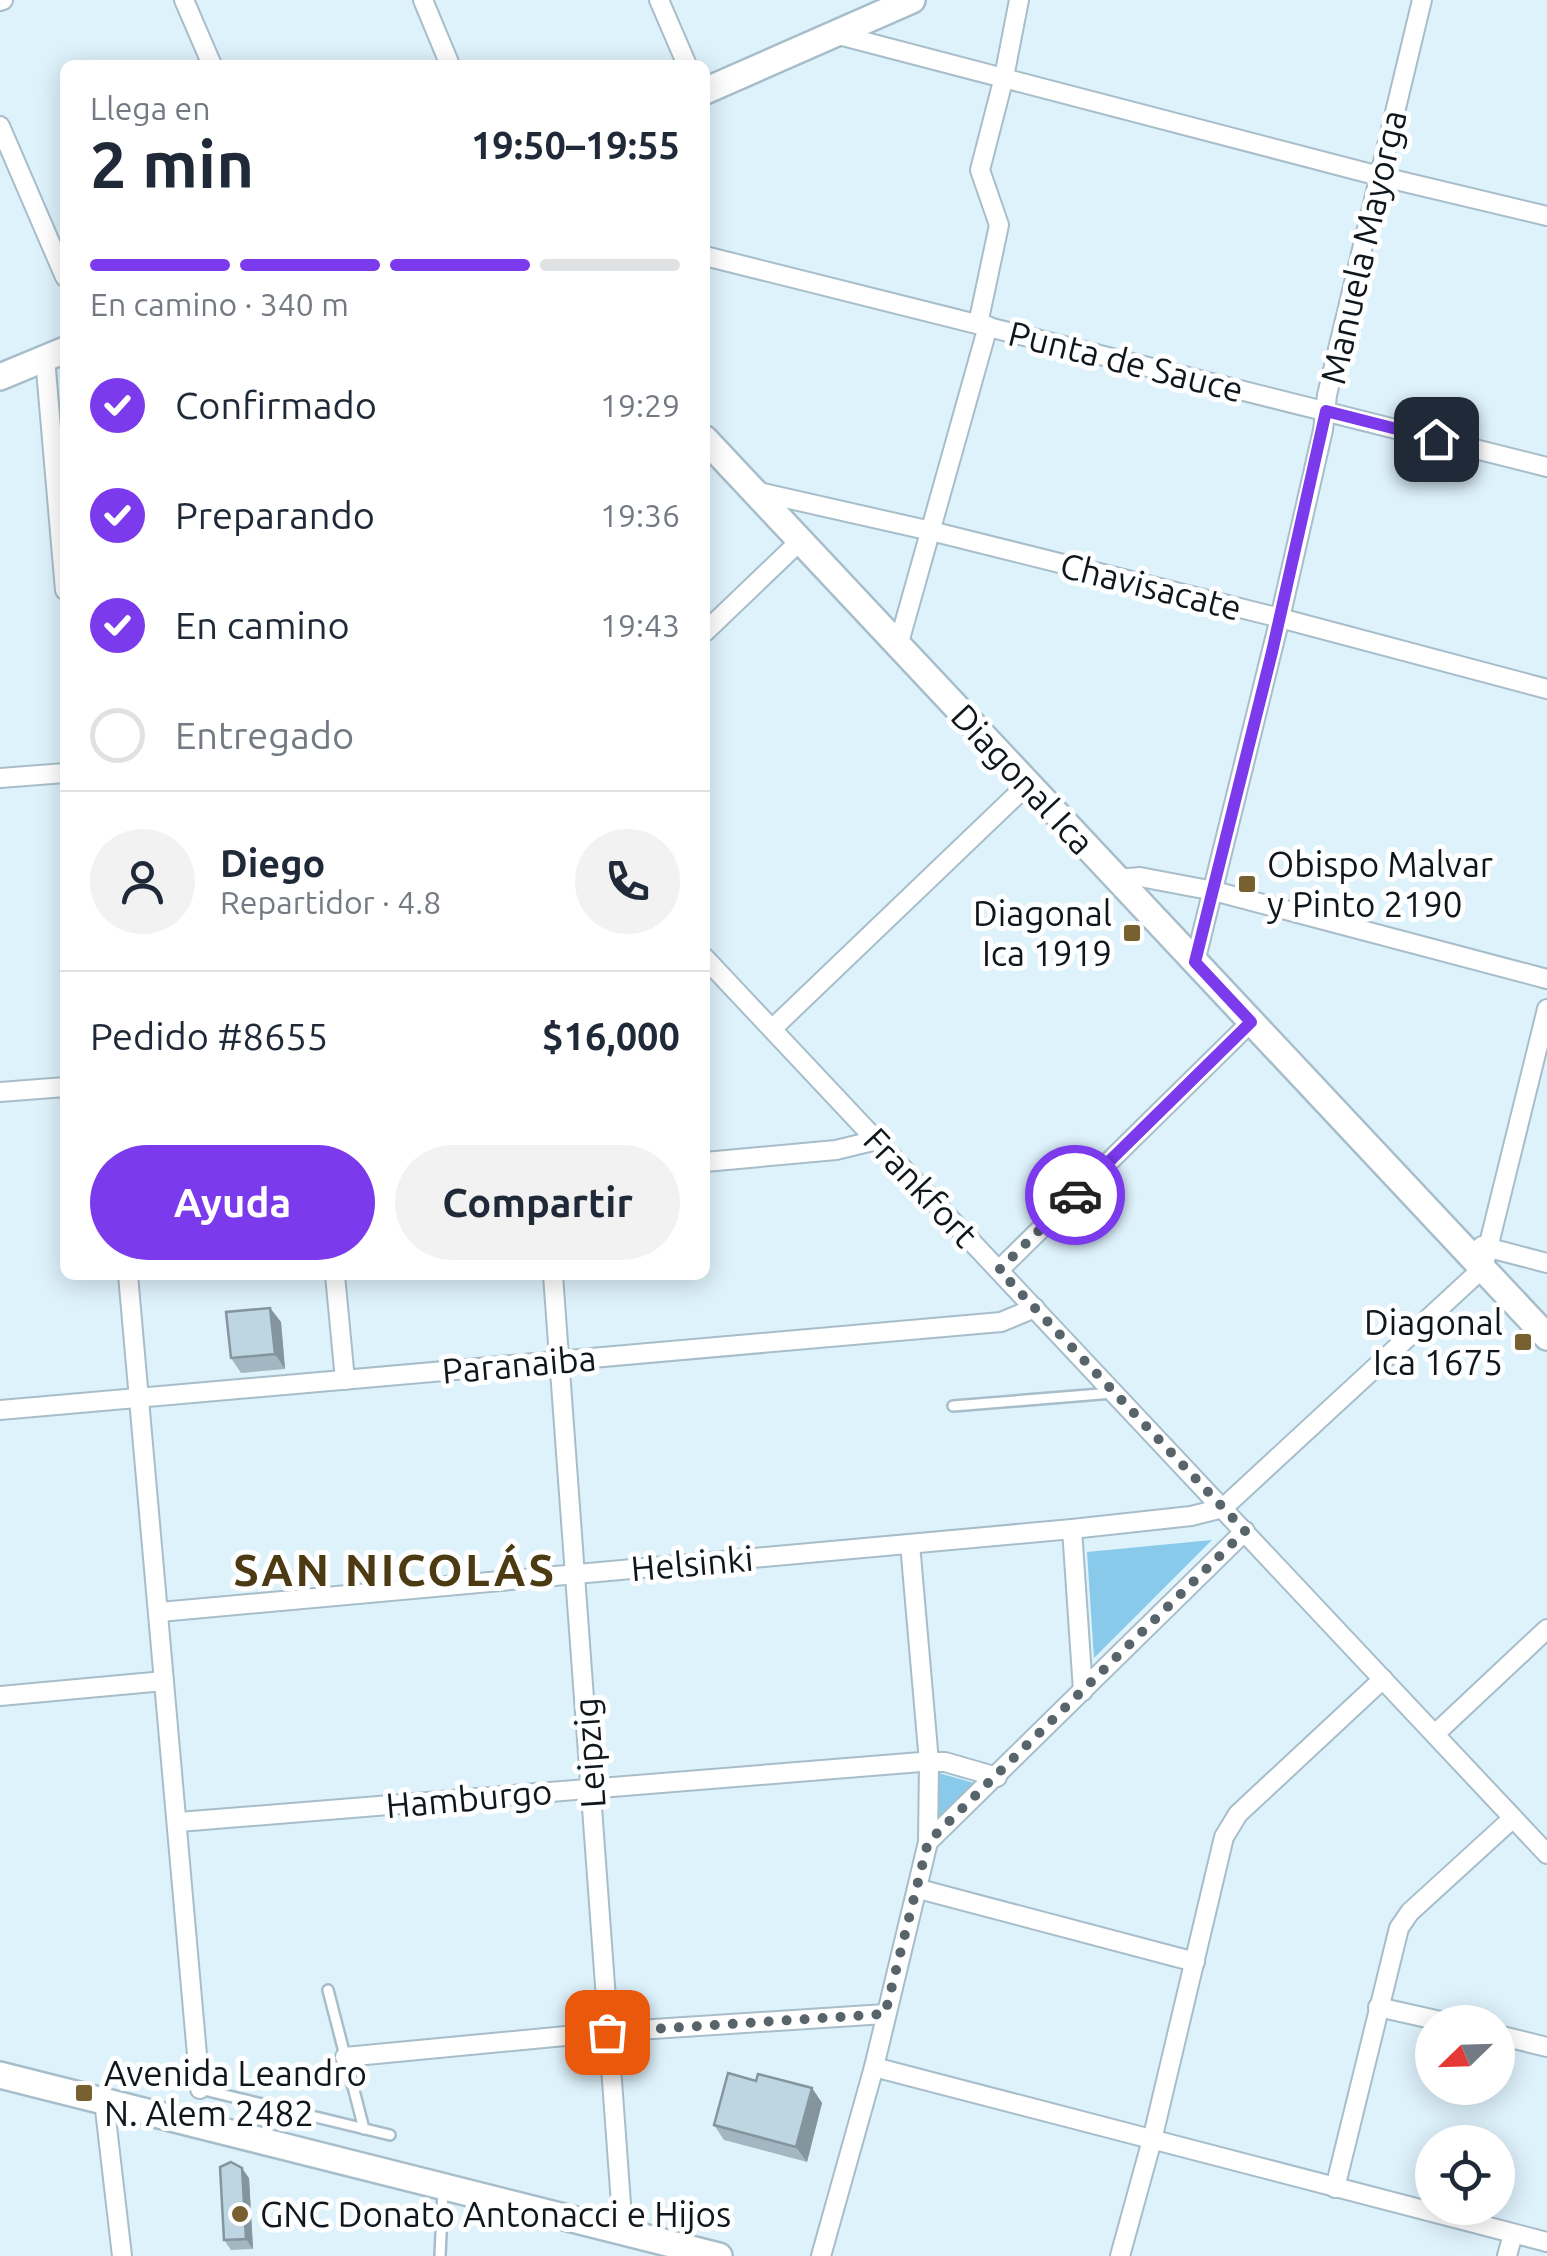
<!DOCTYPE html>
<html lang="es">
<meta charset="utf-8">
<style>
:root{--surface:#fff;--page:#f2f2f3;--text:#1f2937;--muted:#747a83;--line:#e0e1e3;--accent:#7c3aed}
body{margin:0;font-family:Ubuntu,sans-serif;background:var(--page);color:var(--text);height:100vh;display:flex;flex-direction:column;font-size:38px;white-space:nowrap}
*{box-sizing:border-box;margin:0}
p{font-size:32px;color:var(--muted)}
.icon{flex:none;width:55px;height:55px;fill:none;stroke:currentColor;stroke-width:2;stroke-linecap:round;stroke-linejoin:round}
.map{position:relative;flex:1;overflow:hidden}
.panel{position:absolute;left:60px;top:60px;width:650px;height:1220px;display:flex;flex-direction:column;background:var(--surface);border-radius:15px;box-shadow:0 5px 25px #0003}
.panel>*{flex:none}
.needle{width:65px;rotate:247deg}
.tools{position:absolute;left:1415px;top:2005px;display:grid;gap:20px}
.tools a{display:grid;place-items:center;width:100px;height:100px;border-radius:50%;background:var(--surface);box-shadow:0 5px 25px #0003;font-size:50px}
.pin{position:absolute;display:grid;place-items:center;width:85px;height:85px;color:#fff;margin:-42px;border-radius:20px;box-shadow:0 5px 15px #0006}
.courier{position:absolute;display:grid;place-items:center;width:100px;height:100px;margin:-50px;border:8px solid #7c3aed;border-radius:50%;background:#fff;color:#222;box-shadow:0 2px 12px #0007}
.overview em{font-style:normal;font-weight:700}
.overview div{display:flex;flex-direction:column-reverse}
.overview{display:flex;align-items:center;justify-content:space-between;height:170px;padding:0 30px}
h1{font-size:65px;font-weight:700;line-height:75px}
.bar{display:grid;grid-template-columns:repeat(4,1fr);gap:15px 10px;align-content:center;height:120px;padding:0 30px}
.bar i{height:12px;border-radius:8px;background:var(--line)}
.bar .current{background:var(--accent)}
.bar p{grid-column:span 4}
.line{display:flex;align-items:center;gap:25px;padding:0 30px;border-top:2px solid var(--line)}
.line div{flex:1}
.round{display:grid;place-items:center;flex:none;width:105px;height:105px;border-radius:52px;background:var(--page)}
ol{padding:0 30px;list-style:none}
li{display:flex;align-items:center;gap:30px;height:110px}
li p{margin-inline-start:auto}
li .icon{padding:10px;border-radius:50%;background:var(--accent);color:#fff;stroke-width:4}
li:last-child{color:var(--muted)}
li i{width:55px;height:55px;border:5px solid var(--line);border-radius:50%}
.cta{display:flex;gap:20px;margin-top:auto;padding:20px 30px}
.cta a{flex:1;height:115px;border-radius:60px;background:var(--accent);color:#fff;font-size:40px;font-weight:700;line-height:115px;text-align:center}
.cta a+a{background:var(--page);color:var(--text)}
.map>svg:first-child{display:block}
.green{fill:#89c9e9}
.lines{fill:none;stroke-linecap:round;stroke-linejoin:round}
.service-casing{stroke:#a7beca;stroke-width:14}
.minor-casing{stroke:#a7beca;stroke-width:22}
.secondary-casing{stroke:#a7beca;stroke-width:30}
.service{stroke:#fff;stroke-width:9}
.minor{stroke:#fff;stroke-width:18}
.secondary{stroke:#fff;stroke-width:25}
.wall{fill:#a3b7c2}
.shaded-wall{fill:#85959e}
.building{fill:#bed5e2;stroke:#85959e;stroke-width:2.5}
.done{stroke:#57646a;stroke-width:10;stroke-dasharray:0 18}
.route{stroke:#7c3aed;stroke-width:12}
.poi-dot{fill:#786031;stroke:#fff;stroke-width:4}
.labels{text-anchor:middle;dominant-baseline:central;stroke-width:10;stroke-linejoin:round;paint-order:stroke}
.street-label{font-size:35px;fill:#0f171c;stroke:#fff}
.poi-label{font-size:35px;fill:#0f171c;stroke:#fff;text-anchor:start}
.district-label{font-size:45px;font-weight:bold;letter-spacing:2.5px;fill:#4c3a13;stroke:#fff}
</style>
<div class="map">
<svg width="1547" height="2256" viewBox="0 0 1547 2256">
<rect width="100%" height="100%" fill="#def2fc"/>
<g class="green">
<polygon points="1212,1540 1094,1658 1087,1552"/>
<polygon points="935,1772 974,1783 937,1821"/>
</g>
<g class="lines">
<g class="service-casing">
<g id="service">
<polyline points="953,1406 1113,1393"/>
<polyline points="328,1990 364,2129"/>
<polyline points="200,2089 390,2135"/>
<polyline points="440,2256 443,2189"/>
</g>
</g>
<g class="minor-casing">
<g id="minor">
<polyline points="184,0 212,65"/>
<polyline points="423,0 450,65"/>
<polyline points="659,0 687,65"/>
<polyline points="0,1 3,0"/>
<polyline points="835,34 1379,176 1547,216"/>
<polyline points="0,126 65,277"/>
<polyline points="705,256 1547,467"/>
<polyline points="978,324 999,225 980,170 1004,77 1019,0"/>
<polyline points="45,358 65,590"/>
<polyline points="754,491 931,531 1280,618 1547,689"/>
<polyline points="705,632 800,541"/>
<polyline points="898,646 988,326"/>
<polyline points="0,778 65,773"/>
<polyline points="1117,879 1140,877 1214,891 1547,979"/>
<polyline points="705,958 1547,1854"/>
<polyline points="1195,962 1280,618 1323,430 1327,395 1422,0"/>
<polyline points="772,1029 1028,784"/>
<polyline points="0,1092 65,1087"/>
<polyline points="705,1162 836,1150 877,1140"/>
<polyline points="1482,1246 1547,1263"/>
<polyline points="999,1270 1251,1022"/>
<polyline points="128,1275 200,2089"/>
<polyline points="335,1275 345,1380"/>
<polyline points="553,1275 623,2231"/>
<polyline points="0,1410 1001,1322 1035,1308"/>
<polyline points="1072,1529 1083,1691"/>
<polyline points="160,1612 1072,1529 1191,1516 1223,1508 1483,1268 1547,1009"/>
<polyline points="0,1696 164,1681"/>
<polyline points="1435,1734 1547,1629"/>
<polyline points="179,1822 921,1762 945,1762 997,1777"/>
<polyline points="928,1842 1245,1531"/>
<polyline points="919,1889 1195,1962"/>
<polyline points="1378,2007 1445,2022"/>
<polyline points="1498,2035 1547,2047"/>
<polyline points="345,2057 607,2032 885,2014"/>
<polyline points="874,2067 1547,2242"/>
<polyline points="104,2101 122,2256"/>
<polyline points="1335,2188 1399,1928 1410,1912 1513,1818"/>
<polyline points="821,2256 874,2067 928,1842 929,1762 910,1544"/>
<polyline points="1120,2256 1152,2140 1224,1837 1238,1814 1383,1679"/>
<polyline points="1507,2256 1513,2234"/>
</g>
</g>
<g class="secondary-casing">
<g id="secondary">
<polyline points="705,91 912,0"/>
<polyline points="0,377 65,350"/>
<polyline points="705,439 1547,1337"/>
<polyline points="0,2075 719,2256"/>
</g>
</g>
<use href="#service" class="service"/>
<use href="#minor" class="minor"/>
<use href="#secondary" class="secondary"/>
</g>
<g class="wall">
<polygon points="270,1308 281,1322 285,1369 241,1373 231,1358"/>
<polygon points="756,2081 812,2088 822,2103 807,2162 724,2140 714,2125"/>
<polygon points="249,2178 253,2249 231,2250 224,2240"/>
</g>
<g class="shaded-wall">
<polygon points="270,1308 281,1322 285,1369 275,1354"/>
<polygon points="812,2088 822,2103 807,2162 796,2147"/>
<polygon points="242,2168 249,2178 253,2249 246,2239"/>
</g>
<g class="building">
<polygon points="270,1308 275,1354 231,1358 226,1312"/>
<polygon points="728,2073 756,2081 758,2074 812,2088 796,2147 714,2125"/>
<polygon points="231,2162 242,2168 246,2239 224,2240 220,2167"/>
</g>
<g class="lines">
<polyline class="done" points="607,2032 885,2014 928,1842 1245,1531 999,1270 1075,1195"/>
<polyline class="route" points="1075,1195 1251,1022 1195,962 1272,652 1326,411 1436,439"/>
</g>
<g class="poi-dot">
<rect x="1237" y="874" width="20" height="20" rx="5"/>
<rect x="1122" y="923" width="20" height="20" rx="5"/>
<rect x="1513" y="1332" width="20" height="20" rx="5"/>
<rect x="74" y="2083" width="20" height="20" rx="5"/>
<circle cx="240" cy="2214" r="10"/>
</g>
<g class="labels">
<g class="street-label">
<text transform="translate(1363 247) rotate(-77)">Manuela Mayorga</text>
<text transform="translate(1126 361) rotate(14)">Punta de Sauce</text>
<text transform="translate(1151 586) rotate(14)">Chavisacate</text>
<text transform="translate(1023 779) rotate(47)">Diagonal Ica</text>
<text transform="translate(921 1187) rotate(47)">Frankfort</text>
<text transform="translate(519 1364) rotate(-5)">Paranaiba</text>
<text transform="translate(692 1563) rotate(-5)">Helsinki</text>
<text transform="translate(589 1753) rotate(-94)">Leipzig</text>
<text transform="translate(469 1798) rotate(-5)">Hamburgo</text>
</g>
<g class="poi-label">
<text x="1267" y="864">Obispo Malvar<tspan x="1267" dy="40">y Pinto 2190</tspan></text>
<text x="1112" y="913" text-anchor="end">Diagonal<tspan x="1112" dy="40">Ica 1919</tspan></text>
<text x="1503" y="1322" text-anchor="end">Diagonal<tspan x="1503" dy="40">Ica 1675</tspan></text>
<text x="104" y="2073">Avenida Leandro<tspan x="104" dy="40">N. Alem 2482</tspan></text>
<text x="260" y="2214">GNC Donato Antonacci e Hijos</text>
</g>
<g class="district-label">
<text x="395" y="1569">SAN NICOLÁS</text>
</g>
</g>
</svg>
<div class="tools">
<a><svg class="needle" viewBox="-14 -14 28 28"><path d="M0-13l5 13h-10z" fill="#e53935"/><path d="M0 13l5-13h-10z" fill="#747a83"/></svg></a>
<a><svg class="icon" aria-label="locate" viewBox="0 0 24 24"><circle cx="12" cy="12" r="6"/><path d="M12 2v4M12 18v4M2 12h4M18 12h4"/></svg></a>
</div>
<div class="pin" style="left:607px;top:2032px;background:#ea580c"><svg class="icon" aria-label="bag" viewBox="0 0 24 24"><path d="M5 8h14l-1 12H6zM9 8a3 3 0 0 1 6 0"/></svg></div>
<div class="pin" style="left:1436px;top:439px;background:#1f2937"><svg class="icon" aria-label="home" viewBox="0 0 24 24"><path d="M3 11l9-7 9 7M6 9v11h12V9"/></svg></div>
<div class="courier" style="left:1075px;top:1195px"><svg class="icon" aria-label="car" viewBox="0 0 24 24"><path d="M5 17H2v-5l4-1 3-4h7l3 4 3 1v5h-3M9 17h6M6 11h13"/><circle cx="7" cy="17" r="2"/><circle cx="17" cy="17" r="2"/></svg></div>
<section class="panel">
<div class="overview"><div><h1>2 min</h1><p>Llega en</p></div><em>19:50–19:55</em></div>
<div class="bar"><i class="current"></i><i class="current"></i><i class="current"></i><i></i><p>En camino · 340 m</p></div>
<ol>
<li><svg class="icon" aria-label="check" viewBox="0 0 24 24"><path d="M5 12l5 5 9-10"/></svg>Confirmado<p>19:29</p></li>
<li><svg class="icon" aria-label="check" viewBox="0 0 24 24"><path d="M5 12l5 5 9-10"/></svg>Preparando<p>19:36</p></li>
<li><svg class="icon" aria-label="check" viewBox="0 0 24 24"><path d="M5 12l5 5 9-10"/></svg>En camino<p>19:43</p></li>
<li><i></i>Entregado</li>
</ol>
<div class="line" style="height:180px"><a class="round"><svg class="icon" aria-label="person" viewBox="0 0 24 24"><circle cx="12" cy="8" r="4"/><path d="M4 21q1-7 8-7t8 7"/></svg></a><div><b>Diego</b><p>Repartidor · 4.8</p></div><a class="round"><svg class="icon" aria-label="phone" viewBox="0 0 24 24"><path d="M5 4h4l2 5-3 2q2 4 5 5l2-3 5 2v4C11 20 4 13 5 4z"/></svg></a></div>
<div class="line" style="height:130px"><div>Pedido #8655</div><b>$16,000</b></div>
<div class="cta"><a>Ayuda</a><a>Compartir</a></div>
</section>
</div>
